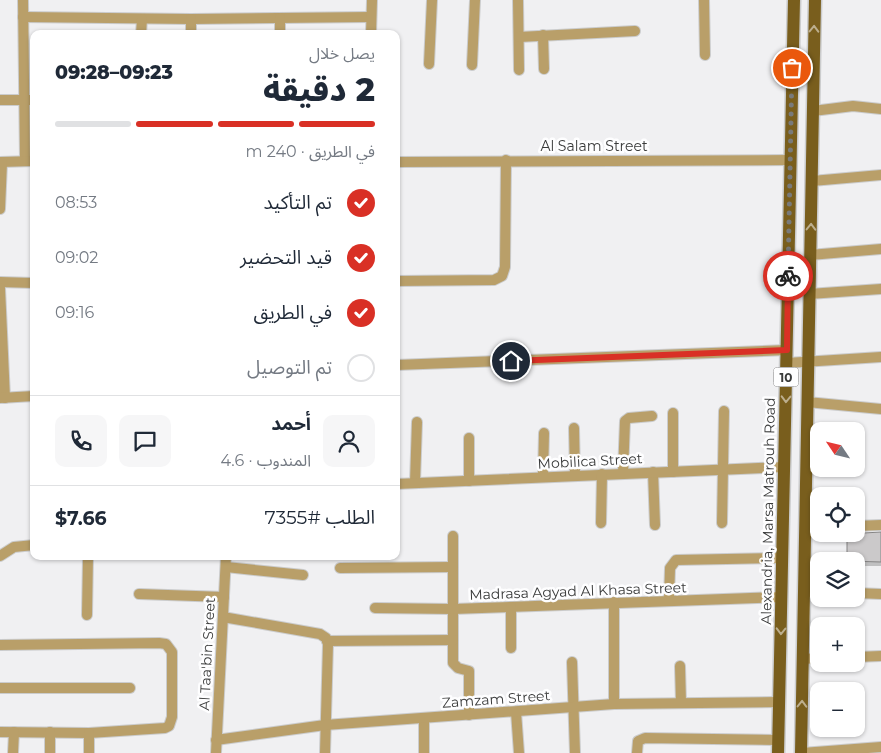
<!DOCTYPE html>
<html lang="ar">
<meta charset="utf-8">
<style>
:root{--surface:#fff;--page:#f6f6f7;--text:#1f2937;--muted:#747a83;--line:#e0e1e3;--accent:#d93025}
body{margin:0;font-family:Montserrat,"Noto Sans Arabic",sans-serif;background:var(--page);color:var(--text);direction:rtl;height:100vh;display:flex;flex-direction:column;font-size:19px;white-space:nowrap}
*{box-sizing:border-box;margin:0}
p{font-size:16px;color:var(--muted)}
.icon{flex:none;width:28px;height:28px;fill:none;stroke:currentColor;stroke-width:2;stroke-linecap:round;stroke-linejoin:round}
.map{position:relative;flex:1;overflow:hidden;direction:ltr}
.details{position:absolute;left:30px;top:30px;width:370px;height:530px;display:flex;flex-direction:column;background:var(--surface);border-radius:10px;box-shadow:0 1px 4px #0004;direction:rtl}
.details>*{flex:none}
.needle{width:32px;rotate:305deg}
.tools{position:absolute;left:810px;top:422px;display:grid;gap:10px}
.tools a{display:grid;place-items:center;width:55px;height:55px;border-radius:10px;background:var(--surface);box-shadow:0 1px 4px #0004;font-size:25px}
.pin{position:absolute;display:grid;place-items:center;width:42px;height:42px;color:#fff;margin:-21px;border:2px solid #fff;border-radius:50%;box-shadow:0 1px 5px #0007}
.courier{position:absolute;display:grid;place-items:center;width:50px;height:50px;margin:-25px;border:4px solid #d93025;border-radius:50%;background:#fff;color:#222;box-shadow:0 1px 6px #0007}
.summary em{font-style:normal;font-weight:800}
.summary div{display:flex;flex-direction:column-reverse}
.summary{display:flex;align-items:center;justify-content:space-between;height:85px;padding:0 25px}
h1{font-size:32px;font-weight:800;line-height:38px}
.bar{display:grid;grid-template-columns:repeat(4,1fr);gap:8px 5px;align-content:center;height:60px;padding:0 25px}
.bar i{height:6px;border-radius:4px;background:var(--line)}
.bar .selected{background:var(--accent)}
.bar p{grid-column:span 4}
.line{display:flex;align-items:center;gap:12px;padding:0 25px;border-top:1px solid var(--line)}
.line div{flex:1}
.round{display:grid;place-items:center;flex:none;width:52px;height:52px;border-radius:10px;background:var(--page)}
ol{padding:0 25px;list-style:none}
li{display:flex;align-items:center;gap:15px;height:55px}
li p{margin-inline-start:auto}
li .icon{padding:5px;border-radius:50%;background:var(--accent);color:#fff;stroke-width:4}
li:last-child{color:var(--muted)}
li i{width:28px;height:28px;border:2px solid var(--line);border-radius:50%}
.map>svg:first-child{display:block}
.shadow{fill:#0003}
.building{fill:#cbc9ca;stroke:#858484}
.lines{fill:none;stroke-linecap:round;stroke-linejoin:round}
.minor-casing{stroke:#cbcccd;stroke-width:12}
.primary-casing{stroke:#cbcccd;stroke-width:15}
.minor{stroke:#b99f69;stroke-width:10}
.primary{stroke:#795e1d;stroke-width:12}
.oneway{stroke:#bcae8e}
.done{stroke:#797a7a;stroke-width:5;stroke-dasharray:0 9}
.route{stroke:#d93025;stroke-width:6}
.labels{text-anchor:middle;dominant-baseline:central;stroke-width:5;stroke-linejoin:round;paint-order:stroke}
.shield{fill:#fefeff;stroke:#747575;stroke-width:1}
.shield-label{font-size:12px;font-weight:bold;fill:#393a3a}
.street-label{font-size:14px;fill:#393a3a;stroke:#fefeff}
</style>
<div class="map">
<svg width="881" height="753" viewBox="0 0 881 753">
<rect width="100%" height="100%" fill="#f0f0f2"/>
<polygon class="shadow" points="881,533 881,566 856,566 856,561 848,561 848,534"/>
<polygon class="building" points="881,532 881,562 847,561 847,534"/>
<g class="lines">
<g class="minor-casing">
<g id="minor">
<polyline points="23,0 25,161"/>
<polyline points="518,0 519,70"/>
<polyline points="704,0 705,55"/>
<polyline points="23,17 191,19 371,17"/>
<polyline points="141,34 142,19"/>
<polyline points="191,34 191,19"/>
<polyline points="280,34 280,18"/>
<polyline points="371,34 372,0"/>
<polyline points="543,35 544,69"/>
<polyline points="519,37 635,31"/>
<polyline points="429,64 432,0"/>
<polyline points="472,65 475,0"/>
<polyline points="0,100 34,100"/>
<polyline points="813,111 853,106 881,109"/>
<polyline points="0,162 34,161"/>
<polyline points="396,162 791,160"/>
<polyline points="812,181 881,175"/>
<polyline points="0,209 2,163"/>
<polyline points="810,255 881,249"/>
<polyline points="396,281 494,280 502,276 505,267 506,160"/>
<polyline points="0,282 34,283"/>
<polyline points="0,288 5,398"/>
<polyline points="809,294 881,289"/>
<polyline points="787,363 881,357"/>
<polyline points="396,365 787,350"/>
<polyline points="0,398 34,396"/>
<polyline points="807,402 881,409"/>
<polyline points="673,413 673,472"/>
<polyline points="574,428 575,476"/>
<polyline points="469,438 469,481"/>
<polyline points="653,472 655,525"/>
<polyline points="623,473 625,421 629,418 652,416"/>
<polyline points="543,477 544,433"/>
<polyline points="415,483 417,422"/>
<polyline points="396,484 784,467"/>
<polyline points="601,523 602,474"/>
<polyline points="722,523 724,411"/>
<polyline points="856,526 881,525"/>
<polyline points="805,528 819,527"/>
<polyline points="453,536 453,663 458,668 469,671 469,715"/>
<polyline points="0,556 14,547 34,545"/>
<polyline points="226,567 303,575"/>
<polyline points="340,568 453,567"/>
<polyline points="804,592 819,592"/>
<polyline points="856,593 881,594"/>
<polyline points="139,594 224,597"/>
<polyline points="669,600 670,568 676,560 782,558"/>
<polyline points="375,608 453,609 781,597"/>
<polyline points="87,615 88,556"/>
<polyline points="223,617 320,634 326,638 328,644 325,753"/>
<polyline points="327,641 453,640"/>
<polyline points="0,645 159,643 166,644 172,652 172,717 169,726 165,728 89,733 0,732"/>
<polyline points="511,648 511,607"/>
<polyline points="856,657 881,656"/>
<polyline points="803,659 819,658"/>
<polyline points="572,662 575,753"/>
<polyline points="680,666 681,703"/>
<polyline points="0,688 130,688"/>
<polyline points="614,704 614,602"/>
<polyline points="516,712 519,753"/>
<polyline points="424,718 424,753"/>
<polyline points="50,732 50,753"/>
<polyline points="89,733 89,753"/>
<polyline points="216,740 325,725 614,704 779,702"/>
<polyline points="13,753 14,732"/>
<polyline points="216,753 226,556"/>
<polyline points="637,753 638,741 645,738 778,740"/>
<polyline points="802,753 881,747"/>
</g>
</g>
<g class="primary-casing">
<g id="primary">
<polyline points="778,753 794,0"/>
<polyline points="801,753 815,0"/>
</g>
</g>
<use href="#minor" class="minor"/>
<use href="#primary" class="primary"/>
</g>
<defs><path id="oneway-chevron" d="M-2-3.5L2.5 0L-2 3.5" fill="none" stroke-width="1.6" stroke-linecap="round" stroke-linejoin="round" transform="scale(1.25)"/></defs>
<g class="oneway">
<use href="#oneway-chevron" transform="translate(814 29) rotate(-89)"/>
<use href="#oneway-chevron" transform="translate(811 227) rotate(-89)"/>
<use href="#oneway-chevron" transform="translate(786 399) rotate(91)"/>
<use href="#oneway-chevron" transform="translate(781 631) rotate(91)"/>
<use href="#oneway-chevron" transform="translate(802 704) rotate(-89)"/>
</g>
<g class="lines">
<polyline class="done" points="788,276 792,68"/>
<polyline class="route" points="511,361 787,350 788,276"/>
</g>
<g class="labels">
<rect class="shield" x="773.5" y="367.5" width="25" height="19" rx="4"/>
<g class="shield-label">
<text x="786" y="377">10</text>
</g>
<g class="street-label">
<text x="594" y="146">Al Salam Street</text>
<text transform="translate(590 461) rotate(-3)">Mobilica Street</text>
<text transform="translate(768 511) rotate(-89)">Alexandria, Marsa Matrouh Road</text>
<text transform="translate(578 591) rotate(-2)">Madrasa Agyad Al Khasa Street</text>
<text transform="translate(207 654) rotate(-87)">Al Taa'bin Street</text>
<text transform="translate(496 699) rotate(-4)">Zamzam Street</text>
</g>
</g>
</svg>
<div class="tools">
<a><svg class="needle" viewBox="-14 -14 28 28"><path d="M0-13l5 13h-10z" fill="#e53935"/><path d="M0 13l5-13h-10z" fill="#747a83"/></svg></a>
<a><svg class="icon" aria-label="locate" viewBox="0 0 24 24"><circle cx="12" cy="12" r="6"/><path d="M12 2v4M12 18v4M2 12h4M18 12h4"/></svg></a>
<a><svg class="icon" aria-label="layers" viewBox="0 0 24 24"><path d="M12 4l9 5-9 5-9-5zM3 14l9 5 9-5"/></svg></a>
<a>+</a>
<a>−</a>
</div>
<div class="pin" style="left:792px;top:68px;background:#ea580c"><svg class="icon" aria-label="bag" viewBox="0 0 24 24"><path d="M5 8h14l-1 12H6zM9 8a3 3 0 0 1 6 0"/></svg></div>
<div class="pin" style="left:511px;top:361px;background:#1f2937"><svg class="icon" aria-label="home" viewBox="0 0 24 24"><path d="M3 11l9-7 9 7M6 9v11h12V9"/></svg></div>
<div class="courier" style="left:788px;top:276px"><svg class="icon" aria-label="bike" viewBox="0 0 24 24"><circle cx="6" cy="16" r="4"/><circle cx="18" cy="16" r="4"/><path d="M6 16l4-8h5l3 8M10 8l3 8H6M13 5h3"/></svg></div>
<section class="details">
<div class="summary"><div><h1>2 دقيقة</h1><p>يصل خلال</p></div><em>09:23–09:28</em></div>
<div class="bar"><i class="selected"></i><i class="selected"></i><i class="selected"></i><i></i><p>في الطريق · 240 m</p></div>
<ol>
<li><svg class="icon" aria-label="check" viewBox="0 0 24 24"><path d="M5 12l5 5 9-10"/></svg>تم التأكيد<p>08:53</p></li>
<li><svg class="icon" aria-label="check" viewBox="0 0 24 24"><path d="M5 12l5 5 9-10"/></svg>قيد التحضير<p>09:02</p></li>
<li><svg class="icon" aria-label="check" viewBox="0 0 24 24"><path d="M5 12l5 5 9-10"/></svg>في الطريق<p>09:16</p></li>
<li><i></i>تم التوصيل</li>
</ol>
<div class="line" style="height:90px"><a class="round"><svg class="icon" aria-label="person" viewBox="0 0 24 24"><circle cx="12" cy="8" r="4"/><path d="M4 21q1-7 8-7t8 7"/></svg></a><div><b>أحمد</b><p>المندوب · 4.6</p></div><a class="round"><svg class="icon" aria-label="chat" viewBox="0 0 24 24"><path d="M4 5h16v11H9l-5 4z"/></svg></a><a class="round"><svg class="icon" aria-label="phone" viewBox="0 0 24 24"><path d="M5 4h4l2 5-3 2q2 4 5 5l2-3 5 2v4C11 20 4 13 5 4z"/></svg></a></div>
<div class="line" style="height:65px"><div>الطلب #7355</div><b>$7.66</b></div>
</section>
</div>
